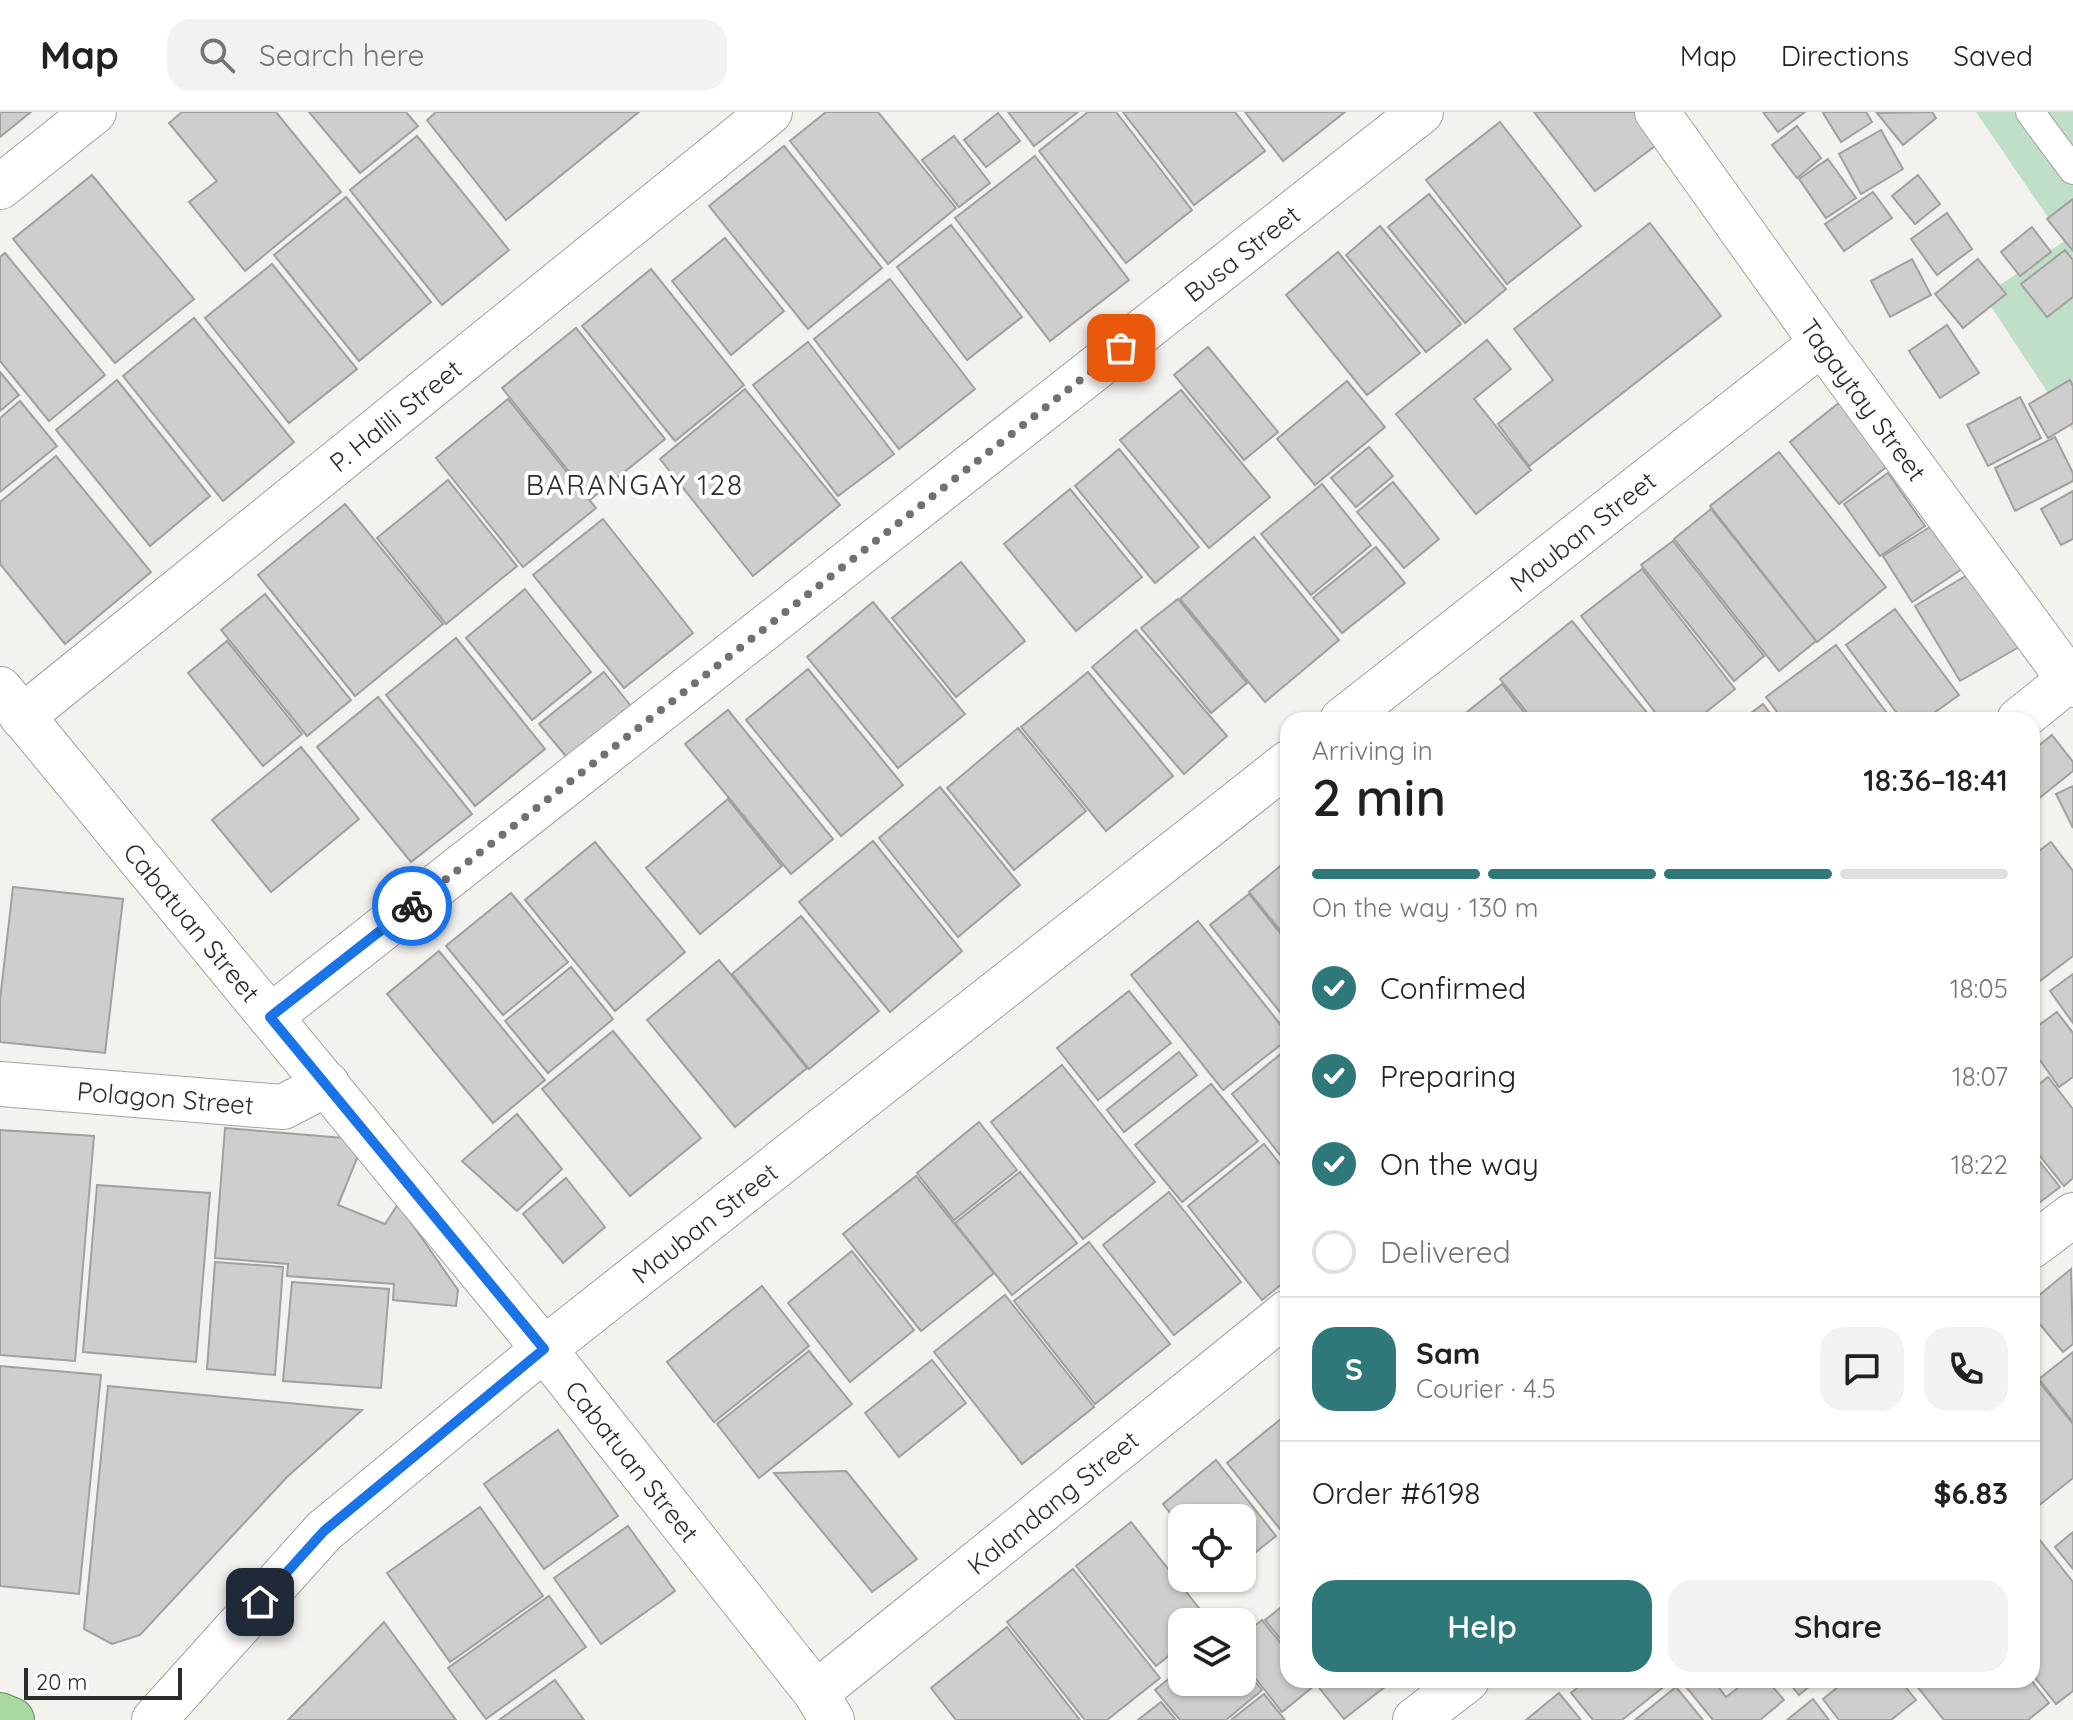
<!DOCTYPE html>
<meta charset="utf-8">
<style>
:root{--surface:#fff;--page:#f2f2f2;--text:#202124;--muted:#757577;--line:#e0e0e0;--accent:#2e787a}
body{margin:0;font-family:Quicksand,sans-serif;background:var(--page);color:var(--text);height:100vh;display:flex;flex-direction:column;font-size:30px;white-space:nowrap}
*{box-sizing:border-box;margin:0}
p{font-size:26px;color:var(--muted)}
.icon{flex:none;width:44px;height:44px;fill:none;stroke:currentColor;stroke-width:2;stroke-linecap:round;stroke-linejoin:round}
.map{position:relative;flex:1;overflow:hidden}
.sheet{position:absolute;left:1280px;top:600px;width:760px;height:976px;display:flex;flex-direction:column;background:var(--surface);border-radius:24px;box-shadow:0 2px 6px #0004}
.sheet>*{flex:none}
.fabs{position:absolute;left:1168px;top:1392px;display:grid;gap:16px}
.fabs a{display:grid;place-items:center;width:88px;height:88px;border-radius:16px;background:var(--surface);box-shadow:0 2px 6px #0004;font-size:40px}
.scale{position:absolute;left:24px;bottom:20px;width:158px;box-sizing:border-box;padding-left:8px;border:4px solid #2c2b2a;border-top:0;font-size:22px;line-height:28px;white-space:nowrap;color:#2c2b2a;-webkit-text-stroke:6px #fff;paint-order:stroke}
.pin{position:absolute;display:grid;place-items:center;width:68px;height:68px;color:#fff;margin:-34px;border-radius:16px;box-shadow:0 4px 12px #0006}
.courier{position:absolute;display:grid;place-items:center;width:80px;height:80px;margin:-40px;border:6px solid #1a73e8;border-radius:50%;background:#fff;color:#222;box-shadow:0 2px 10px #0007}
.overview em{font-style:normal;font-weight:600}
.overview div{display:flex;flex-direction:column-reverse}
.overview{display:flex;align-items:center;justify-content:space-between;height:136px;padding:0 32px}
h1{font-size:52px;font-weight:600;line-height:60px}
.bar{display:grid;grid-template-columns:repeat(4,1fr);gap:12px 8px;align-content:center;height:96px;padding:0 32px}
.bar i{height:10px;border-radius:6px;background:var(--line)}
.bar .on{background:var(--accent)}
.bar p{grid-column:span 4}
.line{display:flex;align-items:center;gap:20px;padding:0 32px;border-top:2px solid var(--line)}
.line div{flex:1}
.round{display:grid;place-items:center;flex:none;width:84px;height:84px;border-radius:24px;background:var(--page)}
ol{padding:0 32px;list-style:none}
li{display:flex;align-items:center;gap:24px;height:88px}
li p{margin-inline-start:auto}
li .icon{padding:8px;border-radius:50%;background:var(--accent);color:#fff;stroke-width:4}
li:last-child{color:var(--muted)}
li i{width:44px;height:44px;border:4px solid var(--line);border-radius:50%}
.action{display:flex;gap:16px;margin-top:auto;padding:16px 32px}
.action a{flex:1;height:92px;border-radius:24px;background:var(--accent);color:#fff;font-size:32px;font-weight:600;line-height:92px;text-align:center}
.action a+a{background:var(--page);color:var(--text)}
header{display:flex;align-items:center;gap:48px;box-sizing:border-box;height:112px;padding:0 40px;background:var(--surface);border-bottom:2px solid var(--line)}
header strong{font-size:38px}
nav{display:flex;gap:44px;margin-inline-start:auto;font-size:28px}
.search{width:560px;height:72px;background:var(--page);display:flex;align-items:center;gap:20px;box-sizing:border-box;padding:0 28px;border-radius:24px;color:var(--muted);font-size:30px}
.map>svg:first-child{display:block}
.green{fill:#c0dfc9}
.building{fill:#d0cecc;stroke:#a29f9d;stroke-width:2}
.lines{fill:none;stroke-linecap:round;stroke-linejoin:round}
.lane-casing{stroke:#a4a2a0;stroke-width:30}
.street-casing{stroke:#a4a2a0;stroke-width:46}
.primary-casing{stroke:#588c4f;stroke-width:46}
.lane{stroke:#fff;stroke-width:28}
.street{stroke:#fff;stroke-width:44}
.primary{stroke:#a9d9a1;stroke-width:44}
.done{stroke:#72716f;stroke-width:8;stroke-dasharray:0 14.4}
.route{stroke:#1a73e8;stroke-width:10}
.labels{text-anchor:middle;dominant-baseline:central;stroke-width:8;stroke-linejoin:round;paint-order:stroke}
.street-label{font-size:26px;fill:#2c2b2a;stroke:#fff}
.neighbourhood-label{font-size:28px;letter-spacing:2px;fill:#2c2b2a;stroke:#fff}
</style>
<header>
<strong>Map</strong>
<div class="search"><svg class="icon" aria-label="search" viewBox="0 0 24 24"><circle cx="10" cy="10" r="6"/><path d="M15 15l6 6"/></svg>Search here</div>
<nav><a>Map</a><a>Directions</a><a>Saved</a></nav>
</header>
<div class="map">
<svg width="2073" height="1608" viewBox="0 0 2073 1608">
<rect width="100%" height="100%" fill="#f4f2ef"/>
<polygon class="green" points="1976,0 2073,0 2073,319 1984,184 2064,129"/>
<g class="building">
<polygon points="0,0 31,0 0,25"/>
<polygon points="182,0 276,0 341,80 245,159 189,90 217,69 169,11"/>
<polygon points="309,0 406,0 418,14 360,61"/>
<polygon points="436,0 639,0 506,108 427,8"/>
<polygon points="826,0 878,0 956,96 888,152 790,29"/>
<polygon points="1008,0 1078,0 1034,34"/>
<polygon points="1088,0 1116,0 1192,98 1126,151 1039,39"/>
<polygon points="1123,0 1235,0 1265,39 1194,93"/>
<polygon points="1245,0 1345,0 1283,49"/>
<polygon points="1534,0 1642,0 1663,28 1595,79"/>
<polygon points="1763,0 1805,0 1778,20"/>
<polygon points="1825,0 1866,0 1872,10 1841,30 1823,1"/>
<polygon points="1932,0 1936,6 1903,33 1877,1"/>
<polygon points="998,1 1020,29 986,55 964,28"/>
<polygon points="1500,10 1581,114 1507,172 1426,68"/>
<polygon points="1797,14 1821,46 1797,66 1772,33"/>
<polygon points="1881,18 1903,57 1861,82 1839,42"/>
<polygon points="417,24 509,138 442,193 350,78"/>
<polygon points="954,24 990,71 959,95 922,48"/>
<polygon points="784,34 882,156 808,217 709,94"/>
<polygon points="1035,44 1129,168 1050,229 955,106"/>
<polygon points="1828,47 1856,86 1826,106 1799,67"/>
<polygon points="92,63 194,187 115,251 13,127"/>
<polygon points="1918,63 1940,92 1915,112 1892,84"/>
<polygon points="1873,80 1892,106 1844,139 1825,112"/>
<polygon points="1429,82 1506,177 1465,211 1388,115"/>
<polygon points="346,85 431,190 359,249 274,143"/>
<polygon points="2073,87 2073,139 2047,107"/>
<polygon points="1947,101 1972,137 1937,163 1911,127"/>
<polygon points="1650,111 1721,204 1529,354 1498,312 1553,268 1514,217"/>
<polygon points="951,113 1022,205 967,248 897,155"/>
<polygon points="1380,114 1461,212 1426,240 1346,143"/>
<polygon points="2032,115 2051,140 2020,164 2001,140"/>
<polygon points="725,126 784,199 731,243 672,169"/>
<polygon points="2065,138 2073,148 2073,185 2047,205 2021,172"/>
<polygon points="1338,140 1420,241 1367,283 1286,183"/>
<polygon points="5,141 105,263 49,309 0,249 0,145"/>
<polygon points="1912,147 1931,183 1890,205 1871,169"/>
<polygon points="1978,147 2006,182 1963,216 1935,182"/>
<polygon points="272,152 357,257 289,311 205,206"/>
<polygon points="651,157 744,273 675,329 582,214"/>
<polygon points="890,167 975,277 899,337 814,227"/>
<polygon points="194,206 294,330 223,389 123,264"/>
<polygon points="1947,213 1979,261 1940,286 1909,239"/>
<polygon points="576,216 665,327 591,387 502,276"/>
<polygon points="1487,228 1511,257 1474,287 1531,358 1476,402 1396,302"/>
<polygon points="808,230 894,342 838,384 753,273"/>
<polygon points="1208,235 1278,320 1244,348 1174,263"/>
<polygon points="0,260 19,283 0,299"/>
<polygon points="117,268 210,384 150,434 56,318"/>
<polygon points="2070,268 2073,274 2073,311 2048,326 2029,292"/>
<polygon points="1347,269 1385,315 1315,373 1277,327"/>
<polygon points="745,277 840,393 753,464 660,347"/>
<polygon points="1181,278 1270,385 1209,436 1120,328"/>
<polygon points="2020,285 2041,326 1988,354 1967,313"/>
<polygon points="1845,286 1894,349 1839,392 1790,330"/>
<polygon points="508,287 596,396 523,455 436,346"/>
<polygon points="20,289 57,334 0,380 0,306"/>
<polygon points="2055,325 2073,361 2073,369 2015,399 1995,356"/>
<polygon points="1369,335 1393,364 1356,395 1331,366"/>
<polygon points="1119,337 1199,435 1155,471 1075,374"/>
<polygon points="1779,340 1886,475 1817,530 1710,394"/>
<polygon points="56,344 151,460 65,532 0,452 0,390"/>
<polygon points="1888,361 1925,414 1880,444 1844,392"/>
<polygon points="448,368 517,454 446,512 377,426"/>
<polygon points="1393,370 1439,427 1404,456 1357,400"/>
<polygon points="1322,372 1371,433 1311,483 1261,422"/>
<polygon points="1070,377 1142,465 1076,519 1004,432"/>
<polygon points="2073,379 2073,427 2061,433 2041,397"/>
<polygon points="345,392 443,512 355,584 258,463"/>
<polygon points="1711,397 1816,529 1779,559 1674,427"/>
<polygon points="603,407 693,521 624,576 533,463"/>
<polygon points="1943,407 1971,451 1912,490 1883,444"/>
<polygon points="1254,425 1339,528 1265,590 1180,487"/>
<polygon points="1673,429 1764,544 1734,569 1641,453"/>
<polygon points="1376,435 1405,471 1342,521 1313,486"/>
<polygon points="961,450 1025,529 956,585 892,506"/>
<polygon points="1642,457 1735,577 1696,608 1661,608 1581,504"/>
<polygon points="1974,459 2019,535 1960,569 1915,494"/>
<polygon points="525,477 591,560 532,608 466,526"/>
<polygon points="265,482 351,588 307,624 221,518"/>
<polygon points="1178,487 1247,571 1211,601 1141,516"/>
<polygon points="873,490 965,602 898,656 807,545"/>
<polygon points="1895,497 1959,583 1924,608 1902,608 1846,533"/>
<polygon points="1572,509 1653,608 1533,608 1500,567"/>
<polygon points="1136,518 1227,624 1184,662 1092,555"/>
<polygon points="456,526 545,637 475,694 386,583"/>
<polygon points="227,529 302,622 263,654 188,561"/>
<polygon points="1836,533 1892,608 1783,608 1766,585"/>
<polygon points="808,557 903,673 841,724 746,608"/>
<polygon points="604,560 634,598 570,649 539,612"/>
<polygon points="1088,560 1173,664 1106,719 1021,615"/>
<polygon points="1502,572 1530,608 1457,608"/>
<polygon points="378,585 472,702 411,750 317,635"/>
<polygon points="1763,592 1775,608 1742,608"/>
<polygon points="728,598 833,727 791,762 685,632"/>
<polygon points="1018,616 1086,699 1014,758 947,676"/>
<polygon points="2052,623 2073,650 2073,659 2032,692 2032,639"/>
<polygon points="301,635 359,707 271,780 212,708"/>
<polygon points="2073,674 2073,716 2056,682"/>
<polygon points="940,675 1020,773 958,825 879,726"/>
<polygon points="728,687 782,754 700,822 646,756"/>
<polygon points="873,729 962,839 890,900 799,790"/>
<polygon points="595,730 685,840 615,899 525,788"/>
<polygon points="2051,730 2073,759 2073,844 2032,875 2032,744"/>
<polygon points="1285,750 1288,754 1288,828 1249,780"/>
<polygon points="13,775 123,787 105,941 0,930 0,888"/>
<polygon points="511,781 568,850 503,903 446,834"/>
<polygon points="1249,782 1288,831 1288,910 1210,813"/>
<polygon points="801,804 879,899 809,957 732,862"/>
<polygon points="1198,809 1288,922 1288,927 1223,978 1131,863"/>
<polygon points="439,839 545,968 493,1011 387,882"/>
<polygon points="719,848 807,956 735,1015 647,908"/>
<polygon points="571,855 613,907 548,961 505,909"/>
<polygon points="2073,862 2073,911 2050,879"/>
<polygon points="1129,879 1171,931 1098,988 1057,936"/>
<polygon points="2057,900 2073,921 2073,965 2059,975 2032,937 2032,918"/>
<polygon points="613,919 701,1026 630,1084 542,977"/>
<polygon points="1288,936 1288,1053 1232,982"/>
<polygon points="1179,940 1197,963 1124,1020 1107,998"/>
<polygon points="1062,953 1155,1070 1083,1127 991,1010"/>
<polygon points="2048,965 2073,997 2073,1066 2064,1074 2032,1034 2032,978"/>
<polygon points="1211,972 1258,1029 1182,1090 1135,1033"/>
<polygon points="517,1002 562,1057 517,1099 462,1049"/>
<polygon points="979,1010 1017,1058 954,1108 917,1061"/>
<polygon points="225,1016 344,1026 360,1039 338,1093 385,1112 398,1092 458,1178 456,1194 393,1188 394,1172 287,1164 288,1152 215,1146"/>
<polygon points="0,1018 94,1024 75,1249 0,1243"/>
<polygon points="1264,1032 1288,1062 1288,1167 1262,1188 1188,1094"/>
<polygon points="2032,1040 2060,1075 2039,1091 2032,1083"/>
<polygon points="1020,1060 1077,1131 1012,1183 955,1111"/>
<polygon points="916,1064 994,1161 921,1219 843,1122"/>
<polygon points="566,1066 605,1115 563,1151 523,1102"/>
<polygon points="97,1073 210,1081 196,1250 83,1240"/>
<polygon points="1169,1080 1241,1170 1174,1223 1103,1133"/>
<polygon points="1089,1130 1170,1232 1095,1292 1014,1189"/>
<polygon points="852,1139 914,1218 850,1270 788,1191"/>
<polygon points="215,1150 283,1155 275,1263 207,1257"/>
<polygon points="2071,1157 2073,1232 2063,1240 2032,1203 2032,1189"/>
<polygon points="292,1170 389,1177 381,1276 283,1269"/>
<polygon points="762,1174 809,1234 714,1310 667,1250"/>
<polygon points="1005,1183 1094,1295 1022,1352 934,1240"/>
<polygon points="809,1239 852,1292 759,1366 717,1312"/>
<polygon points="2073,1240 2073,1310 2039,1267"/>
<polygon points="932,1248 966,1291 899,1345 865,1301"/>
<polygon points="0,1254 101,1263 79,1482 0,1474"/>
<polygon points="2032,1261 2073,1312 2073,1366 2032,1399"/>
<polygon points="108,1274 362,1298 287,1365 140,1523 112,1532 84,1517"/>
<polygon points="1288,1301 1288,1427 1227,1351"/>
<polygon points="558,1318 618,1404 544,1457 484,1372"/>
<polygon points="1216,1348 1276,1424 1242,1451 1242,1406 1182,1406 1182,1416 1163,1392"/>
<polygon points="846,1359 917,1447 872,1480 774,1361"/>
<polygon points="480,1395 543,1484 450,1550 387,1461"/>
<polygon points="1131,1410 1210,1510 1182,1510 1182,1533 1156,1554 1076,1454"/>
<polygon points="628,1414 675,1479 601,1532 554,1466"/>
<polygon points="2032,1418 2073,1470 2073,1579 2056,1592 2032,1562"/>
<polygon points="2073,1420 2073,1457 2055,1435"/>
<polygon points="1073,1457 1160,1566 1107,1608 1085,1608 1007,1510"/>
<polygon points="549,1484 586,1535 486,1607 448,1556"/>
<polygon points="1288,1490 1288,1536 1265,1508"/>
<polygon points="1262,1508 1288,1540 1288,1568 1311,1568 1315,1573 1282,1600 1242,1549 1242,1524"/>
<polygon points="384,1510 456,1608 288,1608"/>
<polygon points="1007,1515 1080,1608 956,1608 931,1576"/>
<polygon points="1242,1553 1262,1578 1226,1608 1180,1608 1155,1578 1182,1556 1182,1570 1242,1570"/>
<polygon points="555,1568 584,1608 499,1608"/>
<polygon points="1313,1568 1382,1568 1386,1574 1344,1607"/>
<polygon points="1587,1568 1672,1568 1622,1608 1593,1608 1571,1581"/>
<polygon points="1685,1568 1713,1568 1726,1585 1748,1568 1767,1568 1784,1588 1760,1608 1713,1608 1682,1570"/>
<polygon points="1787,1568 1817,1568 1799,1583"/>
<polygon points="1847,1568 1900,1568 1916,1588 1891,1608 1839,1608 1823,1587"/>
<polygon points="1912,1568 2031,1568 2049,1591 2028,1608 1944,1608"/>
<polygon points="1676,1575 1703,1608 1635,1608"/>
<polygon points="1559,1581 1581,1608 1526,1608"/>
<polygon points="1264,1582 1285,1608 1231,1608"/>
<polygon points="1813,1587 1829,1608 1787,1608"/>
<polygon points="1161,1590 1176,1608 1138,1608"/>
</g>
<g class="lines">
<g class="lane-casing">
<polyline id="lane" points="2030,0 2073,58"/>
</g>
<g class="street-casing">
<g id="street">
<path id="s1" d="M1657 0 1822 231 2073 573"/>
<polyline points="0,75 94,0"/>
<path id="s2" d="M0 577 544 1237 816 1581 832 1608"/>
<path id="s3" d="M22 605 770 0"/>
<path id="s4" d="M1342 608 1822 231"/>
<polyline points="2019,608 2070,567"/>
<path id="s5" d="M270 905 1421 0"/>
<path id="s6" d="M0 972 283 995 327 972"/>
<polyline points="2032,1134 2073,1103"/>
<path id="s7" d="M816 1581 1288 1200"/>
<path id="s8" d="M154 1608 324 1419 544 1237 1288 651"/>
<polyline points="1415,1608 1467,1568"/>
</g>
</g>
<g class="primary-casing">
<polyline id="primary" points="0,1603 12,1608"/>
</g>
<use href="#lane" class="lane"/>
<use href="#street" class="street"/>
<use href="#primary" class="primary"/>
</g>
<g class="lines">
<polyline class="done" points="412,794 1121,236"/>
<polyline class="route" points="260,1490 324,1419 544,1237 270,905 412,794"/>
</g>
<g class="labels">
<g class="street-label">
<text stroke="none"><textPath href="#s5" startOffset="1236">Busa Street</textPath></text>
<text stroke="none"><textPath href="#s1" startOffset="354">Tagaytay Street</textPath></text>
<text stroke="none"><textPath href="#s3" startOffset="480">P. Halili Street</textPath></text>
<text stroke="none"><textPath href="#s4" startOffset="306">Mauban Street</textPath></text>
<text stroke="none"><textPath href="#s2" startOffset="302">Cabatuan Street</textPath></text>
<text stroke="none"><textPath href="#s6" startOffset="166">Polagon Street</textPath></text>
<text stroke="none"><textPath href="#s8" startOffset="744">Mauban Street</textPath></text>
<text stroke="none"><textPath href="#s2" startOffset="998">Cabatuan Street</textPath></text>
<text stroke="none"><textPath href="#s7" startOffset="304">Kalandang Street</textPath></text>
</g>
<g class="neighbourhood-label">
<text x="635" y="372">BARANGAY 128</text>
</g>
</g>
</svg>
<div class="fabs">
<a><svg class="icon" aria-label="locate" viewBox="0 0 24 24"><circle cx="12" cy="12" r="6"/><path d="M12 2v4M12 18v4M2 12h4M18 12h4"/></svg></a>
<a><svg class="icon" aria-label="layers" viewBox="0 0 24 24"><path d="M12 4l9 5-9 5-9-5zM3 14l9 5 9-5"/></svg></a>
</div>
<div class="scale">20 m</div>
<div class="pin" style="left:1121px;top:236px;background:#ea580c"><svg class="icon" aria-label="bag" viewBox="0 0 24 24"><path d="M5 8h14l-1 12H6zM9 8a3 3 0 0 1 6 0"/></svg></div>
<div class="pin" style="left:260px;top:1490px;background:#1f2937"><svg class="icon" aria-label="home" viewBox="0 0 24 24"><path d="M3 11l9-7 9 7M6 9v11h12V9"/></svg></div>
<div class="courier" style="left:412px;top:794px"><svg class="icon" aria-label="bike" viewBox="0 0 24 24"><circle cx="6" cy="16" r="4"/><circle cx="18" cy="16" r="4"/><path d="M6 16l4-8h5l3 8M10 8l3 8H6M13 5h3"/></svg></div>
<section class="sheet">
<div class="overview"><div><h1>2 min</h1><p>Arriving in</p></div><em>18:36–18:41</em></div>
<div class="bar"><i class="on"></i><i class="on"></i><i class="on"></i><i></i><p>On the way · 130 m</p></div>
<ol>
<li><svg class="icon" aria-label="check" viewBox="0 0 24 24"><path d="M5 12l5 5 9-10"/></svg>Confirmed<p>18:05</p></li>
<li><svg class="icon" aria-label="check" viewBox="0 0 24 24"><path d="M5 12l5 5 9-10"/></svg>Preparing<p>18:07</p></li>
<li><svg class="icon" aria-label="check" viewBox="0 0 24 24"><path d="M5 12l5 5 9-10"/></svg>On the way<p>18:22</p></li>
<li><i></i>Delivered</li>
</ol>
<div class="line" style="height:144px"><b class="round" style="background:var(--accent);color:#fff">S</b><div><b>Sam</b><p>Courier · 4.5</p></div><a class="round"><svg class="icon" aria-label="chat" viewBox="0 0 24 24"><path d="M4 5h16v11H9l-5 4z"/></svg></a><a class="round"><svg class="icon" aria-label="phone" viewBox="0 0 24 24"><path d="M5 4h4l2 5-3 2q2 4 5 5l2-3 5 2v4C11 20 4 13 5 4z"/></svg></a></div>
<div class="line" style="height:104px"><div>Order #6198</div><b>$6.83</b></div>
<div class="action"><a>Help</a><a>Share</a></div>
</section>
</div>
